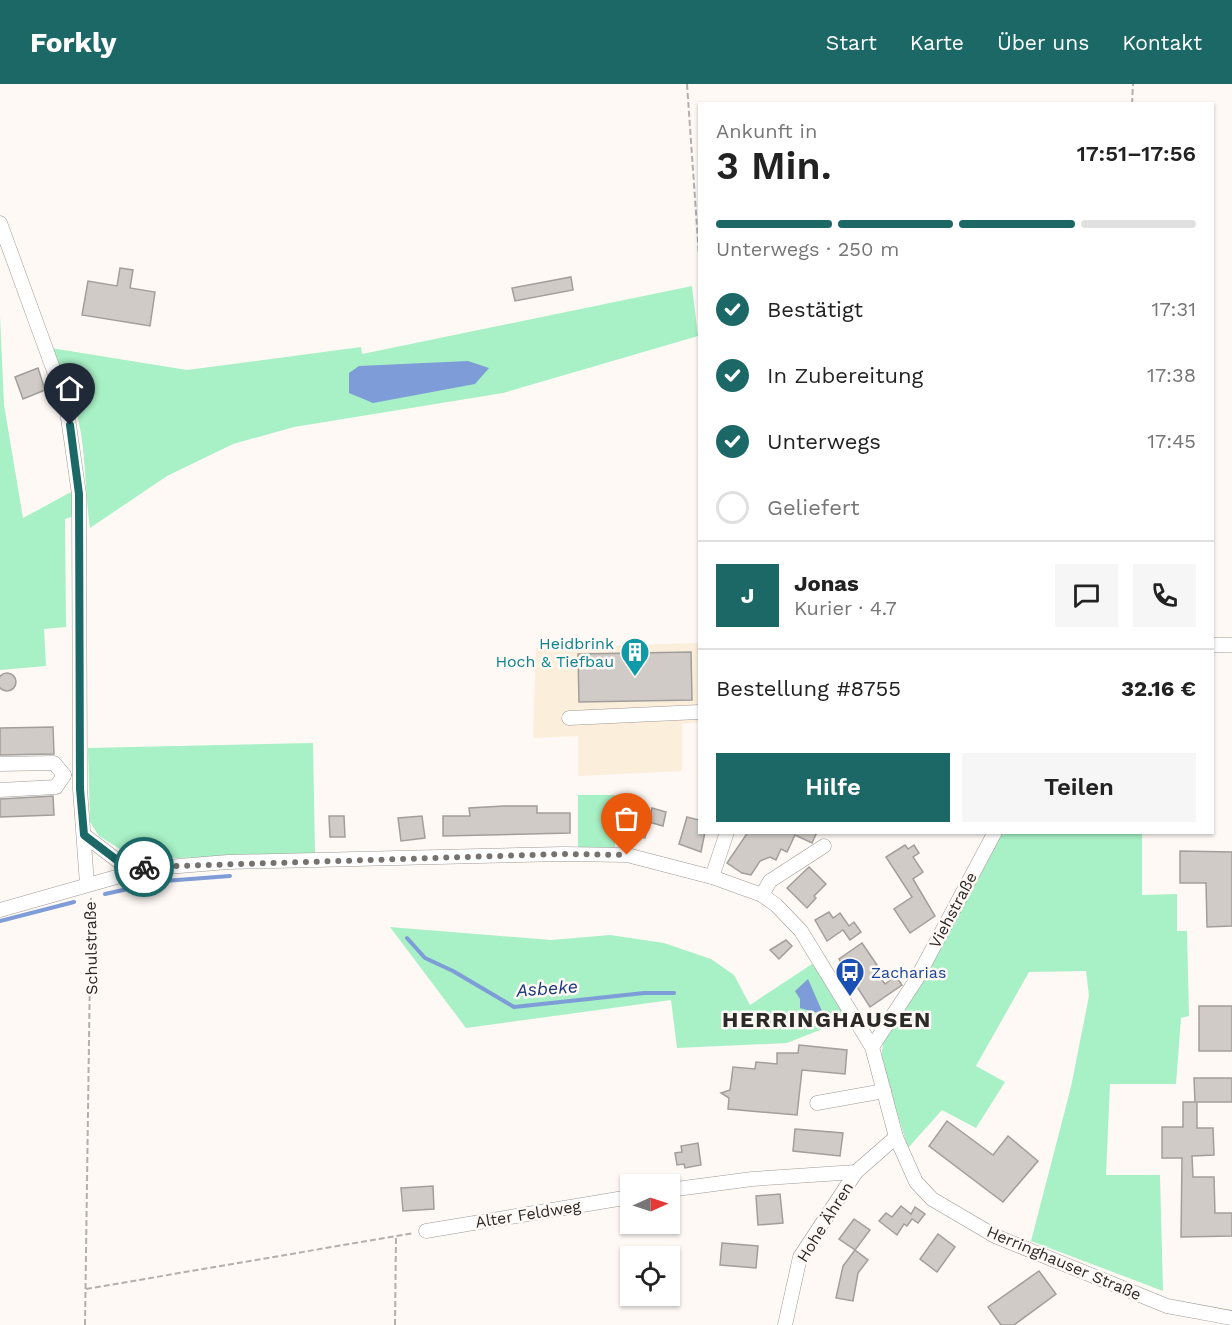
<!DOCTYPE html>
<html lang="de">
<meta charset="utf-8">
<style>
:root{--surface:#fff;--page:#f6f6f6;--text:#222;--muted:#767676;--line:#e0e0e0;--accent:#1b6867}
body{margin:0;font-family:"Work Sans",sans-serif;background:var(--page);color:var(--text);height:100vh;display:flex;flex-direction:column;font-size:22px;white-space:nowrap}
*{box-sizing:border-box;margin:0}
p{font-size:20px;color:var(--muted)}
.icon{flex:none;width:33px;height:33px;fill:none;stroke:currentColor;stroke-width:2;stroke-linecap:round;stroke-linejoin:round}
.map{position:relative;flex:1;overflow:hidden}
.drawer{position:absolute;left:698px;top:18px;width:516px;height:732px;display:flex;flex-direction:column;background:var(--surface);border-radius:0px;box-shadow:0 2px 4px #0004}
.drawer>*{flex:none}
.needle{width:39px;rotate:87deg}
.tools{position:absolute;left:620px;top:1090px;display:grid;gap:12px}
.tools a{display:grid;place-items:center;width:60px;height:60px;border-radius:0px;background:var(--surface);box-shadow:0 2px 4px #0004;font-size:30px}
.pin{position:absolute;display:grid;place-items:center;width:51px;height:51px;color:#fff;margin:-62px -26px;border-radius:50% 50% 50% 0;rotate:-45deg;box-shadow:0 0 6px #0007}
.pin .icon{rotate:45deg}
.courier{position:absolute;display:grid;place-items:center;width:60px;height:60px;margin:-30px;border:4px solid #1b6867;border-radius:50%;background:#fff;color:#222;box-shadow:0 2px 8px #0007}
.overview em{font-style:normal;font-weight:600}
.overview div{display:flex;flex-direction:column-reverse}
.overview{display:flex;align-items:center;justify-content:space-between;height:102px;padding:0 18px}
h1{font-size:39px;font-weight:600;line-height:45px}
.bar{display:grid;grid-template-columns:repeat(4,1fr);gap:9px 6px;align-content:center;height:72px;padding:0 18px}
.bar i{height:8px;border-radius:4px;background:var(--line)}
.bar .on{background:var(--accent)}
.bar p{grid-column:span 4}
.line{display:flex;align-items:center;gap:15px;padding:0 18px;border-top:2px solid var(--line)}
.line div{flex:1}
.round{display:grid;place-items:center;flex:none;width:63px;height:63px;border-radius:0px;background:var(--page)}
ol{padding:0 18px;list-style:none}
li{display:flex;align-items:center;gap:18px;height:66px}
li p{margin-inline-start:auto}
li .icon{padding:6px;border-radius:50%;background:var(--accent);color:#fff;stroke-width:4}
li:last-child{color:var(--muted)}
li i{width:33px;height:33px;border:3px solid var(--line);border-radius:50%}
.action{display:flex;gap:12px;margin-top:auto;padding:12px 18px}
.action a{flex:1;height:69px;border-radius:0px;background:var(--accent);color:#fff;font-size:24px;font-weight:600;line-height:69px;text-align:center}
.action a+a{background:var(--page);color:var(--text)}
header{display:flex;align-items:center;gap:36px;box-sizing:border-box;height:84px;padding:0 30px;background:var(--accent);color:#fff}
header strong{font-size:28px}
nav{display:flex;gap:33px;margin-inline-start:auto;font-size:21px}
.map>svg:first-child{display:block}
.commercial{fill:#fbeeda}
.green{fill:#a8f0c5}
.water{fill:#7e9cd8}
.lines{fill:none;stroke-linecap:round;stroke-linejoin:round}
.stream{stroke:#7e9cd8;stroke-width:4}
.building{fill:#d0cbc7;stroke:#a29e9b;stroke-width:1.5}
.minor-casing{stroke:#9e9a96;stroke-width:15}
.path{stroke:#b3afac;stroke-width:2;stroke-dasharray:6 3;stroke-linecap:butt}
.minor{stroke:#fff;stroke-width:14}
.done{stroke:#767270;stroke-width:6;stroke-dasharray:0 10.8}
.route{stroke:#1b6867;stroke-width:8}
.labels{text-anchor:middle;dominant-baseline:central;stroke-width:5;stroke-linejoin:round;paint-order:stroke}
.culture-label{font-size:16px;fill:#0d838f;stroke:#fef9f5;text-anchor:end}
.street-label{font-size:16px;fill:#2c2a29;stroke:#fef9f5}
.transit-label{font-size:16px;fill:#164399;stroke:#fef9f5;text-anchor:start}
.water-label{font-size:18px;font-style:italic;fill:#19367d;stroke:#fef9f5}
.district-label{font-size:22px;font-weight:bold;letter-spacing:1.5px;fill:#2c2a29;stroke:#fef9f5}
</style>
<header>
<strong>Forkly</strong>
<nav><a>Start</a><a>Karte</a><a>Über uns</a><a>Kontakt</a></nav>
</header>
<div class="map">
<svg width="1232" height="1241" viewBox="0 0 1232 1241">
<rect width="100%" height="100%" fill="#fef9f5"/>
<polygon class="commercial" points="699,559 699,638 682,640 682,687 578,692 578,652 533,654 536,564"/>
<g class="green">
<path d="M692 202 698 252 503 309 294 343 233 360 167 392 90 444C84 404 87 360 74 320 68 301 59 283 51 264L187 286 361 263 362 270Z"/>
<polygon points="0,232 4,321 23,434 73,407 74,432 65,435 66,543 44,545 46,582 0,586"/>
<polygon points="313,659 315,770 177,774 131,772 99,752 90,738 88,664"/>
<rect x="578" y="711" width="37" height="54"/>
<polygon points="1000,749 1142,749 1142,811 1177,810 1177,847 1187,847 1189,932 1181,934 1176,1000 1110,1000 1106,1091 1160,1091 1163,1207 1031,1157 1071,1003 1089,912 1086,887 1029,888 976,982 1005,998 976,1044 942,1026 908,1064 881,976 884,951"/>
<polygon points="390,843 551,856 610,851 664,859 711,875 734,891 750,921 812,880 850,934 787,959 677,964 671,916 466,944"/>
</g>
<g class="water">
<polygon points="468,277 489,284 475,300 373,319 349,309 349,289 359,282"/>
<polygon points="808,895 822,927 818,929 800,924 800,915 795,907"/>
</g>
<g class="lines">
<g class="stream">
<polyline points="105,810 164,797 230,792"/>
<polyline points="0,837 74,818"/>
<polyline points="407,854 425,874 453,887 514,923 644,909 674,909"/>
</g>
</g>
<g class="building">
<polygon points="120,184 133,186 130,204 155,208 150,242 82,231 88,197 117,202"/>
<polygon points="571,193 573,206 515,217 512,204"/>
<polygon points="38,284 45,306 23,315 15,293"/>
<polygon points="691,568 692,616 579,618 578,570"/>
<circle cx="7" cy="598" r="9"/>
<polygon points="53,643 54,670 0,671 0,644"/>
<polygon points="53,712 54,731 0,733 0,715"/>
<polygon points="504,722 537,722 537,729 570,729 570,749 443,752 443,732 470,732 469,724"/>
<polygon points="652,724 666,728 663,742 649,738 645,754 626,749 628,741 626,739 631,729 650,734"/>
<polygon points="329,732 344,732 345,753 330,753"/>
<polygon points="422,732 425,754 401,757 398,734"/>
<polygon points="687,733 699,736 699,748 705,748 701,768 679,760"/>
<polygon points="748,748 817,748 812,759 795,751 787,768 781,765 776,776 770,773 760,777 751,791 742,789 727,779"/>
<polygon points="905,761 908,765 914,761 919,769 913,773 923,788 913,795 935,832 910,849 894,825 912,813 886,773"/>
<polygon points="1180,767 1232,768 1232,842 1207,843 1206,799 1180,799"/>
<polygon points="809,783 826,800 814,812 816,814 807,824 787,804"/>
<polygon points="829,828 833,834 840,829 849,842 854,838 861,848 850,856 843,846 827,857 815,836"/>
<polygon points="786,856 792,862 779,875 770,866"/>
<polygon points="862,859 877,881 873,883 885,900 896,892 902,901 870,923 839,875"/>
<rect x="1199" y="922" width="33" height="45"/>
<polygon points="799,961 847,966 845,990 802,986 797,1031 728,1025 729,1014 721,1009 730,1006 733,983 755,985 756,978 777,980 777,969 798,969"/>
<polygon points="1194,994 1232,994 1232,1018 1197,1018 1197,1044 1213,1044 1214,1071 1192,1072 1193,1093 1214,1093 1215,1129 1232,1129 1232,1152 1181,1153 1182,1074 1162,1074 1162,1043 1183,1043 1183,1018 1195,1018"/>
<polygon points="947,1037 993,1071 1008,1052 1038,1077 1003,1118 929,1062"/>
<polygon points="795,1045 843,1049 840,1072 793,1067"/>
<polygon points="698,1059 701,1081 685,1084 684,1080 677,1081 675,1069 682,1068 681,1062"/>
<polygon points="433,1102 434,1125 403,1127 401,1104"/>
<polygon points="780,1110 783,1139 758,1141 756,1112"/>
<polygon points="901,1122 911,1130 915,1123 925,1130 918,1139 912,1135 907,1142 904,1140 897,1151 879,1137 886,1129 892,1133"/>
<polygon points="854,1135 870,1146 855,1166 868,1176 858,1189 853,1217 836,1214 843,1182 855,1166 839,1155"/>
<polygon points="938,1150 955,1163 937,1188 920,1175"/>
<polygon points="722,1159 758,1162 756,1184 720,1181"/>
<polygon points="1039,1187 1056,1210 1014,1241 1001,1241 988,1223"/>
</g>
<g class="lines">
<g class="minor-casing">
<g id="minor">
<polyline points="0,139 66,320 79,410 80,705 87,800"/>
<polyline points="1212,561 1232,561"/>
<polyline points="569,634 699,628"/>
<polyline points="0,680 54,679 64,691"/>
<polyline points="0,706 56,703 64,691"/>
<polyline points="84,751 122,780 155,784 228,778 563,770 627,771 712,793 762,811 776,821 801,847 872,963 896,1053 916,1098 932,1115 995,1152 1167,1222 1232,1234"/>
<polyline points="712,793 727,748"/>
<polyline points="762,811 770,797 824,762"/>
<polyline points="0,826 141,786"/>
<polyline points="872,963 916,896 995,748"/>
<polyline points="817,1019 884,1007"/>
<polyline points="669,1106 752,1095 856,1088"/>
<polyline points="426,1147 630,1113"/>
<polyline points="785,1241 800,1173 856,1088 896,1053"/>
</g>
</g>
<g class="path">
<polyline points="687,0 699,172"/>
<polyline points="1132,20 1133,0"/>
<polyline points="86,1205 414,1149"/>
<polyline points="85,1241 91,814"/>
<polyline points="395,1241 396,1152"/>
</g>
<use href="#minor" class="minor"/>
</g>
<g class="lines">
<polyline class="done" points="144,783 563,770 627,771"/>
<polyline class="route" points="70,341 79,410 80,705 84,751 122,780 144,783"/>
</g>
<defs>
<g id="building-pin" transform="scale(1.5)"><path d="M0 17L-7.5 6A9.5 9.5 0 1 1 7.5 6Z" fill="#0f9aa8" stroke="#fef9f5"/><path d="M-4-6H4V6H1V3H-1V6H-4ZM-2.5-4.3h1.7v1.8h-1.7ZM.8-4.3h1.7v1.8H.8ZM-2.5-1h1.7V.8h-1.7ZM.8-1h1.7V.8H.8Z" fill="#fff"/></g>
<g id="bus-pin" transform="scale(1.5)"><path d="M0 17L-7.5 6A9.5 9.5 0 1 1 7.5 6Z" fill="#1a4fb4" stroke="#fef9f5"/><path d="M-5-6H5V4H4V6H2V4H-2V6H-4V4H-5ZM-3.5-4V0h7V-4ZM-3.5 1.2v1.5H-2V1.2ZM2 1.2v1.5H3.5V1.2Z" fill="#fff"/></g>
</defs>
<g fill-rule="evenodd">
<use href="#building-pin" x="635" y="568"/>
<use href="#bus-pin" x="850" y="888"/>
</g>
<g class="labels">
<g class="culture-label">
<text x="614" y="559">Heidbrink<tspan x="614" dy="18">Hoch &amp; Tiefbau</tspan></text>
</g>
<g class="street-label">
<text transform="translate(953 826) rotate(-62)">Viehstraße</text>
<text transform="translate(91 864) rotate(-91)">Schulstraße</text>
<text transform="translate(528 1130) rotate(-9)">Alter Feldweg</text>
<text transform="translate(825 1138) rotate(-58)">Hohe Ähren</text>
<text transform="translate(1064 1179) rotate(23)">Herringhauser Straße</text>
</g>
<g class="transit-label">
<text x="871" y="888">Zacharias</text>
</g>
<g class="water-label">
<text transform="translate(547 904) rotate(-4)">Asbeke</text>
</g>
<g class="district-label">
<text x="827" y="935">HERRINGHAUSEN</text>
</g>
</g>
</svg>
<div class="tools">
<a><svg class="needle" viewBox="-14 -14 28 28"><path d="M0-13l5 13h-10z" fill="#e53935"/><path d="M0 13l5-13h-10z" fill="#767676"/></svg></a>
<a><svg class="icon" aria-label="locate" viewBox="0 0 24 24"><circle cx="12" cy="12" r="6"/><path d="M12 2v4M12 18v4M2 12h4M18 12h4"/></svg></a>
</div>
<div class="pin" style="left:627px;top:771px;background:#ea580c"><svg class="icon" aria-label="bag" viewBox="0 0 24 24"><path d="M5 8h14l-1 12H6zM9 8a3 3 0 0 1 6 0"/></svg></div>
<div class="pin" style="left:70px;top:341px;background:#1f2937"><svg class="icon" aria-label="home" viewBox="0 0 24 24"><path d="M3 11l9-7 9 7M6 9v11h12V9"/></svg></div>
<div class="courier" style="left:144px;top:783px"><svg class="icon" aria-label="bike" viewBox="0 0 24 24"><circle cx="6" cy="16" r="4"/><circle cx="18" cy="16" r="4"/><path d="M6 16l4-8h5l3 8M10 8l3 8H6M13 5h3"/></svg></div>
<section class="drawer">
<div class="overview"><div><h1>3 Min.</h1><p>Ankunft in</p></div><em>17:51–17:56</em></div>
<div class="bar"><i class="on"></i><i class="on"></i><i class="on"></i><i></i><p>Unterwegs · 250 m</p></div>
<ol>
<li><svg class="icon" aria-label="check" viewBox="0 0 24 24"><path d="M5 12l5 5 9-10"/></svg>Bestätigt<p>17:31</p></li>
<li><svg class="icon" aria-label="check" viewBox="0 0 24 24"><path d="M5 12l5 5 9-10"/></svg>In Zubereitung<p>17:38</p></li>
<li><svg class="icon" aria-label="check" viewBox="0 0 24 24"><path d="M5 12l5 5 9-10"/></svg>Unterwegs<p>17:45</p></li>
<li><i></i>Geliefert</li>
</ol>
<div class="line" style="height:108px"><b class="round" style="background:var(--accent);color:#fff">J</b><div><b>Jonas</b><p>Kurier · 4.7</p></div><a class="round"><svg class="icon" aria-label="chat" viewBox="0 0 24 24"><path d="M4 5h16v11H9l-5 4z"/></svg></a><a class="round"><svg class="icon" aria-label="phone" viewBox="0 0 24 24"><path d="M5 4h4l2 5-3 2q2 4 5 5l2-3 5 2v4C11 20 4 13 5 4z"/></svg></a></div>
<div class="line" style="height:78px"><div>Bestellung #8755</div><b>32.16 €</b></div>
<div class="action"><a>Hilfe</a><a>Teilen</a></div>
</section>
</div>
